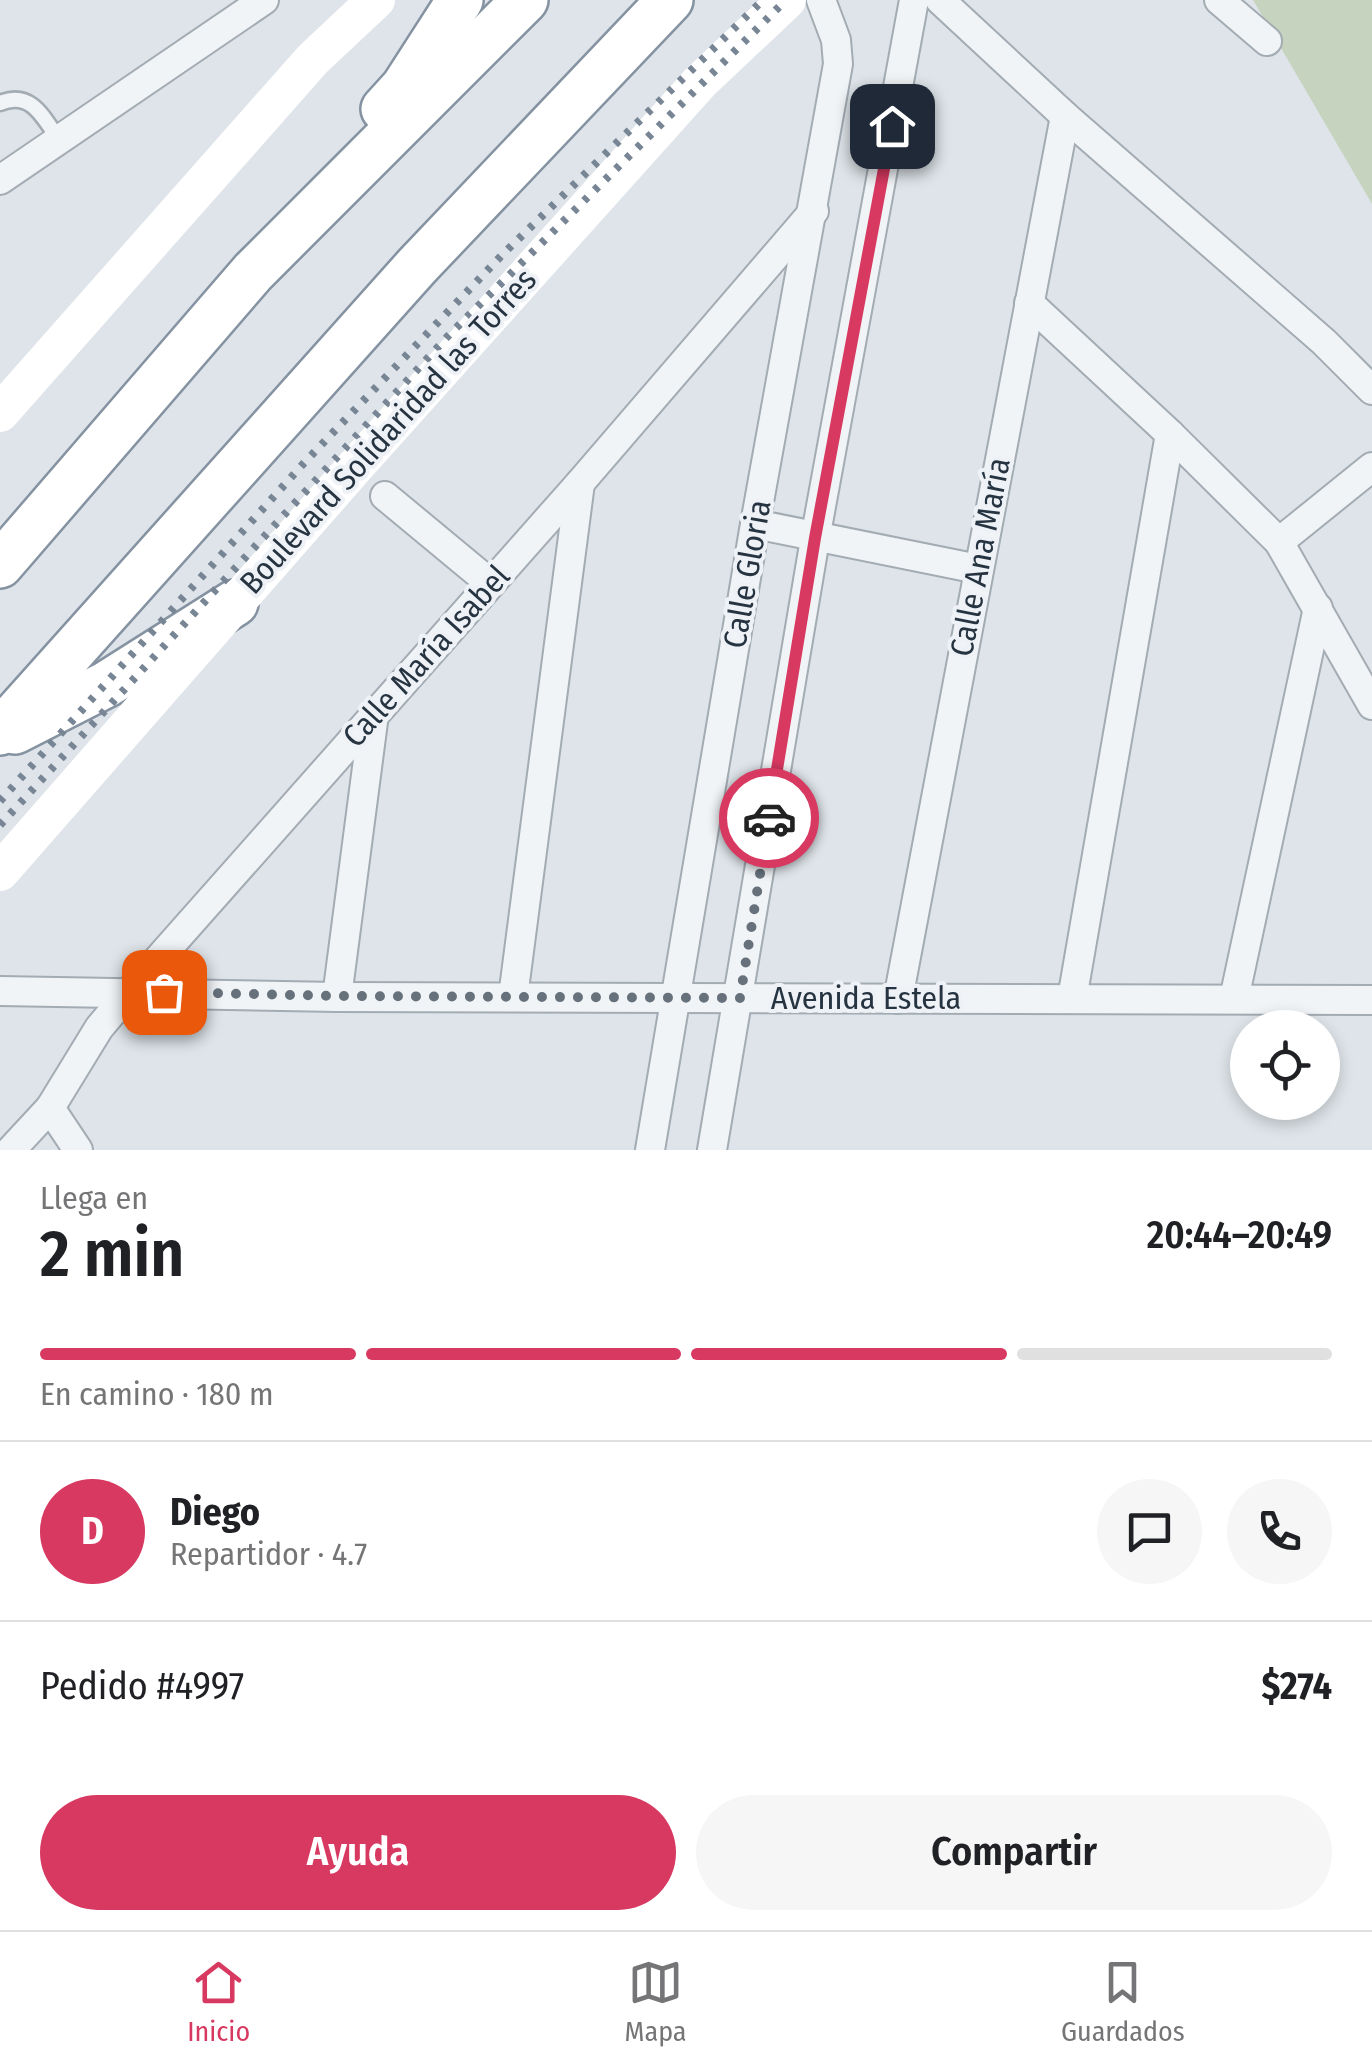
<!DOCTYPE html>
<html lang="es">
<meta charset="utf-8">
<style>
:root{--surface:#fff;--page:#f6f6f6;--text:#202124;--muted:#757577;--line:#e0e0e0;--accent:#d83961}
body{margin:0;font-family:"Fira Sans Condensed",sans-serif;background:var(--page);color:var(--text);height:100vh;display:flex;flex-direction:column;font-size:38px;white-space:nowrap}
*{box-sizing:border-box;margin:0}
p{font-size:32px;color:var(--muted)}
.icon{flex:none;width:55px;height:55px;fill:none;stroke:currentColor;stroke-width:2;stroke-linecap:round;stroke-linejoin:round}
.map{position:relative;height:1150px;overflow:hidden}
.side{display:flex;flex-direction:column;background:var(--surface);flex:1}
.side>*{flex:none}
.buttons{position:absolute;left:1230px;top:1010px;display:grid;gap:20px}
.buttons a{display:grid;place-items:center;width:110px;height:110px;border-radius:50%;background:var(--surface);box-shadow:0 5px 15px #0003;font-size:50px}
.pin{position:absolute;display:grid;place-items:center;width:85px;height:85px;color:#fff;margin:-42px;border-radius:20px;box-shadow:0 5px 15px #0006}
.courier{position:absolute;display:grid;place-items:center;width:100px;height:100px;margin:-50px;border:8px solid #d83961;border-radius:50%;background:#fff;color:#222;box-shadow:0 2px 12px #0007}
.headline em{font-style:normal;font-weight:600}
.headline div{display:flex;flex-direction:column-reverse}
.headline{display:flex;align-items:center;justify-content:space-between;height:170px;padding:0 40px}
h1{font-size:65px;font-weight:600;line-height:75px}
.bar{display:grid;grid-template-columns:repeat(4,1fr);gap:15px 10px;align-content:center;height:120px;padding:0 40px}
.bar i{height:12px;border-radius:8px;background:var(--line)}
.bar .active{background:var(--accent)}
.bar p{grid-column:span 4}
.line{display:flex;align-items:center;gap:25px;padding:0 40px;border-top:2px solid var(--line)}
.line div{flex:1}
.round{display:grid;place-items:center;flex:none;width:105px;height:105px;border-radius:52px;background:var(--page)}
.primary-button{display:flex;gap:20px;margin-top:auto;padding:20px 40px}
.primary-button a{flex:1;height:115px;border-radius:60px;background:var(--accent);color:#fff;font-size:40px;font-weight:600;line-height:115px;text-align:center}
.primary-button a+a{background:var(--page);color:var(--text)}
.tab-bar{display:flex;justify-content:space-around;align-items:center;height:140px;border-top:2px solid var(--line);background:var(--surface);font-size:28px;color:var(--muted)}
.tab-bar a{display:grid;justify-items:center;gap:5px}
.tab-bar .active{color:var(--accent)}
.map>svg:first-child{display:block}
.green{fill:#c6d4bf}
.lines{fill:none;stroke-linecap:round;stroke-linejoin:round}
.service-casing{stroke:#a3abb3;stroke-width:19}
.minor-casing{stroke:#a3abb3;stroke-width:32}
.trunk-casing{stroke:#8592a1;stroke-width:50}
.service{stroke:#f1f4f7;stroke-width:14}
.minor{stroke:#f1f4f7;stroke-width:28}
.secondary{stroke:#fff;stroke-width:38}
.trunk{stroke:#fff;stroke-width:45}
.rail{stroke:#778594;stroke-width:8;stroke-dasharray:5 10;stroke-linecap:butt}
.done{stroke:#66717c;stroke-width:10;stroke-dasharray:0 18}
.route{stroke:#d83961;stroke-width:12}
.labels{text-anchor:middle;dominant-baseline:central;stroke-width:8;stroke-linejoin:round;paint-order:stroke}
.street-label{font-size:32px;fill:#263341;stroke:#eef2f6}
</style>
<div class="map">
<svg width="1372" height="1150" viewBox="0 0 1372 1150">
<rect width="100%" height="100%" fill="#dee4e9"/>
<polygon class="green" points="1253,0 1372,0 1372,204"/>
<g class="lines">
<g class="service-casing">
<path id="service" d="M0 103C31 90 43 117 59 140"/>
</g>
<g class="minor-casing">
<g id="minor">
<polyline points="940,0 1065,116 1324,342 1372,390"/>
<polyline points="1219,0 1267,41"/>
<polyline points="0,180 264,0"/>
<polyline points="1029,303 1170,434 1279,542 1372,705"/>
<polyline points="385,496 490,583"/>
<polyline points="755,524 978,569"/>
<polyline points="1279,542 1372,467"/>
<polyline points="0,991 337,997 1372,1000"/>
<polyline points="337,997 374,714"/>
<polyline points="513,997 580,483"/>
<polyline points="898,999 1065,116"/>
<polyline points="1072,999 1170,434"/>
<polyline points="1234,999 1318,608"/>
<polyline points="50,1108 78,1150"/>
<polyline points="11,1150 50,1108 99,1028 130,991 580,483 814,211"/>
<polyline points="650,1150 755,524 838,64 836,40 821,0"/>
<polyline points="712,1150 815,539 914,0"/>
</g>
</g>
<g class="trunk-casing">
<g id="trunk">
<polyline points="384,109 404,87 460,0"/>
<polyline points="0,565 253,272 525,0"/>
<polyline points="15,731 107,684 235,603"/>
<polyline points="0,732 417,266 670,0"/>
</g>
</g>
<use href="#service" class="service"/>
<use href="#minor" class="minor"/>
<g class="secondary">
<polyline points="0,413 313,59 376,0"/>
<polyline points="0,872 353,469 700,82 787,0"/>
</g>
<use href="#trunk" class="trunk"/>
<g class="rail">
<polyline points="0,801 304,463 502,255 763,0"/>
<polyline points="0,825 448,336 786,0"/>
</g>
</g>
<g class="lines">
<polyline class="done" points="164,992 337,996 740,998 769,818"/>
<polyline class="route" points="769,818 815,538 892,126"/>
</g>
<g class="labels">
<g class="street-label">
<text transform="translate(388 431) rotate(-48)">Boulevard Solidaridad las Torres</text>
<text transform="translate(980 557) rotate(-79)">Calle Ana María</text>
<text transform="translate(747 574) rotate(-80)">Calle Gloria</text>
<text transform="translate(426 656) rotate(-48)">Calle María Isabel</text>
<text x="866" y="998">Avenida Estela</text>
</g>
</g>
</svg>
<div class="buttons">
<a><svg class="icon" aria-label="locate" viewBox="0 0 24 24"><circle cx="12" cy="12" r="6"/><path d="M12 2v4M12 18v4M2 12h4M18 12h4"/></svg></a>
</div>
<div class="pin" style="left:164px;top:992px;background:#ea580c"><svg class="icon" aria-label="bag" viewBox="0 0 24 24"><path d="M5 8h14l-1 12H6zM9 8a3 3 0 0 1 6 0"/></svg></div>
<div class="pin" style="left:892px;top:126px;background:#1f2937"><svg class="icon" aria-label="home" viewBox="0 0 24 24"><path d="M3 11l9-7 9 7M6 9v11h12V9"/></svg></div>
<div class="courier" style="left:769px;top:818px"><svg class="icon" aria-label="car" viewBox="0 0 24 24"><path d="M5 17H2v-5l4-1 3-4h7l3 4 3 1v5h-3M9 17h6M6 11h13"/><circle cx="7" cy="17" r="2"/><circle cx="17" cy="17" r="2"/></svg></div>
</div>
<section class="side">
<div class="headline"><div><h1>2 min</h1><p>Llega en</p></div><em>20:44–20:49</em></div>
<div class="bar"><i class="active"></i><i class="active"></i><i class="active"></i><i></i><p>En camino · 180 m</p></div>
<div class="line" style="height:180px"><b class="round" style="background:var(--accent);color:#fff">D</b><div><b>Diego</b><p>Repartidor · 4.7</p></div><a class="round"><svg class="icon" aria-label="chat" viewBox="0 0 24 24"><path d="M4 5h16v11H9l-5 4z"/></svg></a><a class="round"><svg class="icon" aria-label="phone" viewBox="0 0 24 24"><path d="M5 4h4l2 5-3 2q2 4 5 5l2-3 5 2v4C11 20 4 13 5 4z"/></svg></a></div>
<div class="line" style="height:130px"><div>Pedido #4997</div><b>$274</b></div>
<div class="primary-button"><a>Ayuda</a><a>Compartir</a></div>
</section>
<nav class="tab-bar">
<a class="active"><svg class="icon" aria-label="home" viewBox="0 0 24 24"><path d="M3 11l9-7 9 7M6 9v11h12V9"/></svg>Inicio</a>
<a><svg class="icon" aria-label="map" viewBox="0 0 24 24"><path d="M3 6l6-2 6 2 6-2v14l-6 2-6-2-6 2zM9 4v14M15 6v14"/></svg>Mapa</a>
<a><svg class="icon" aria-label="saved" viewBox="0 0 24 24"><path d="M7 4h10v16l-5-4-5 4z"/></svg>Guardados</a>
</nav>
